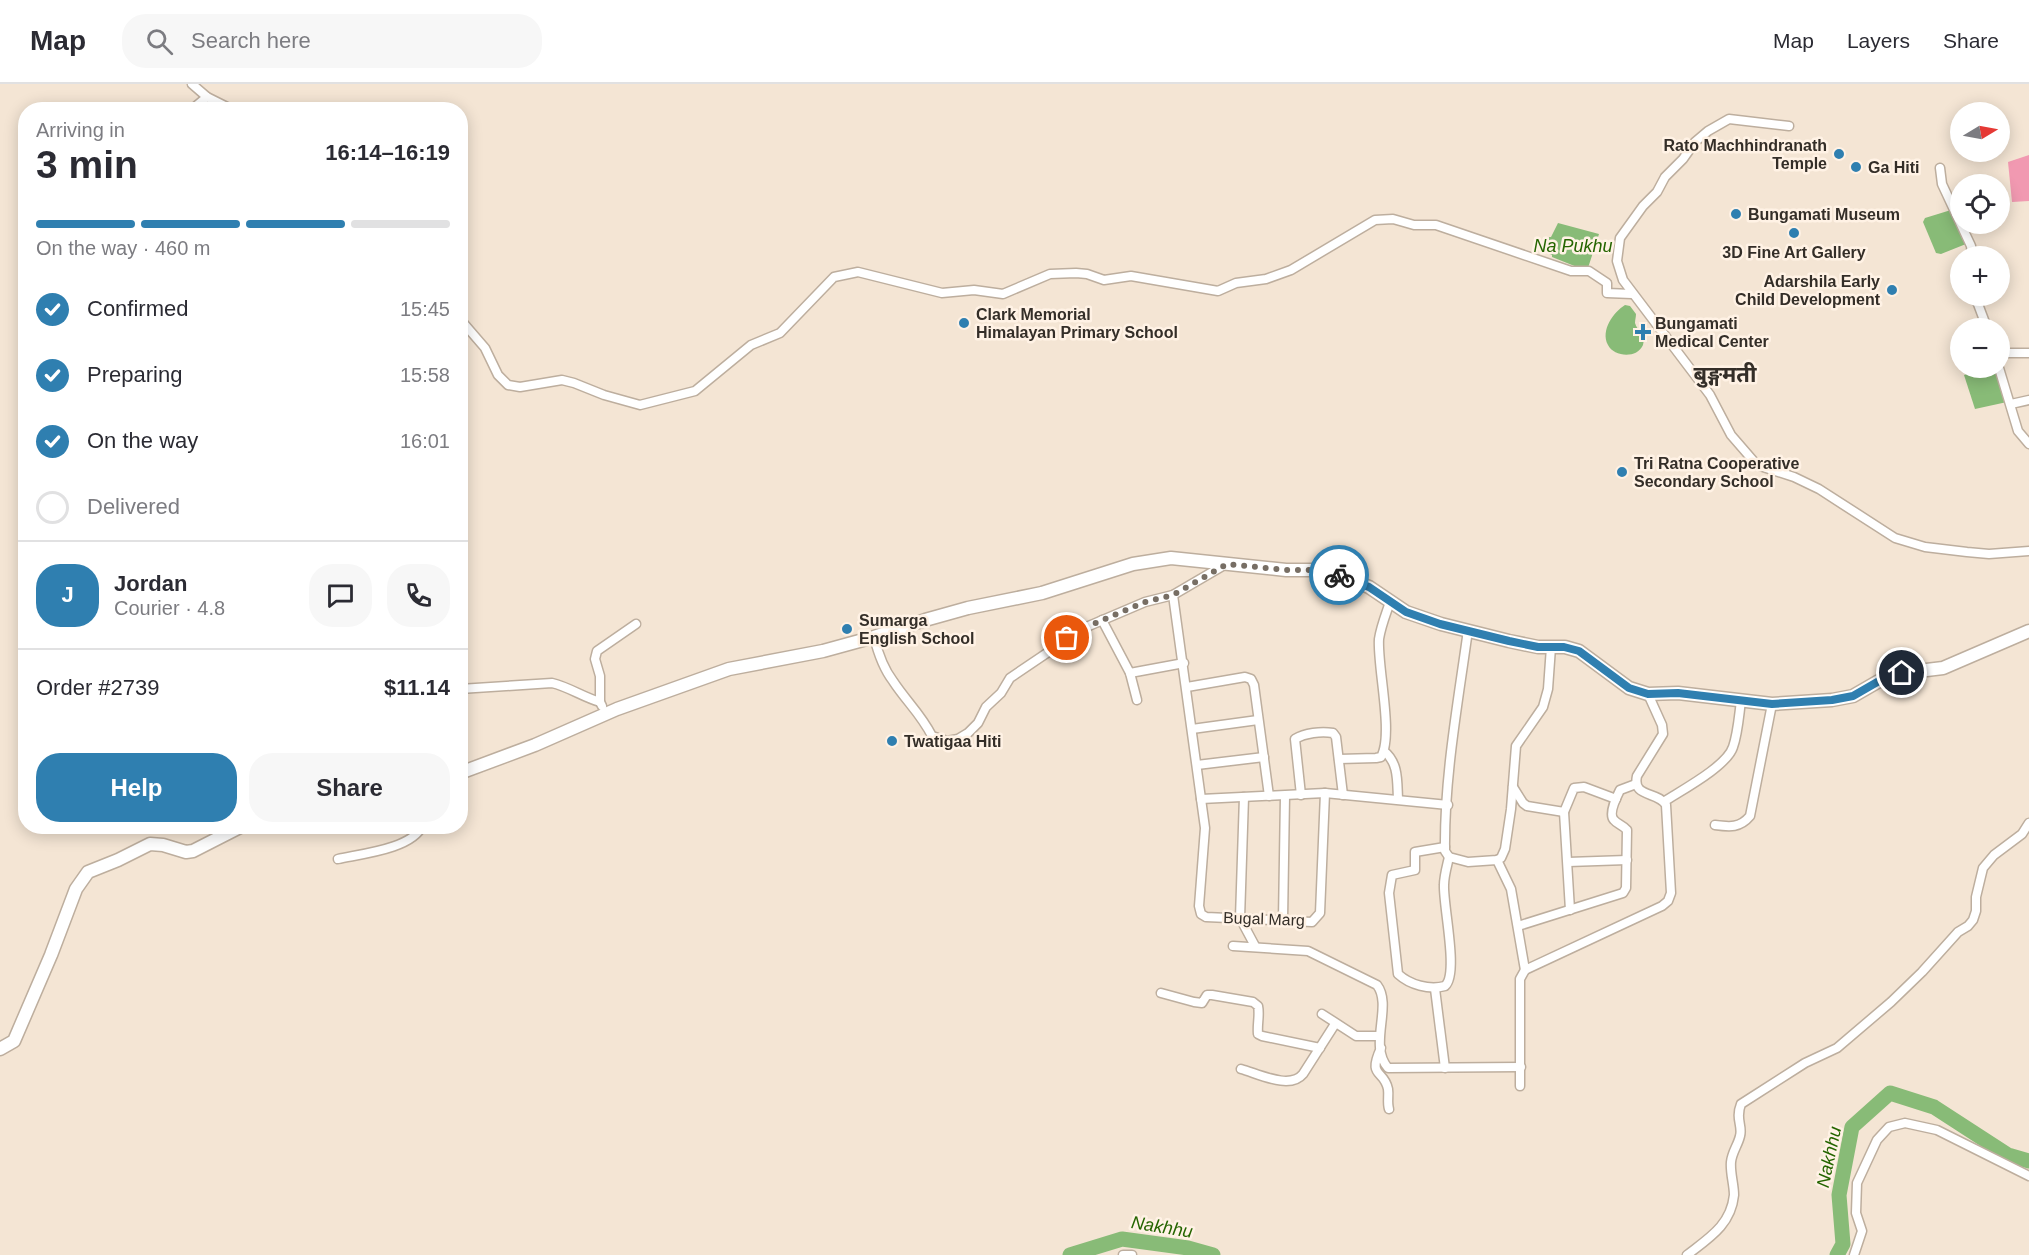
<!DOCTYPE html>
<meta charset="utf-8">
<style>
:root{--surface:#fff;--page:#f7f7f7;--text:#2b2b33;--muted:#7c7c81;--line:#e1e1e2;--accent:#2f7fb0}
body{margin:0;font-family:Arial,"Noto Sans Devanagari",sans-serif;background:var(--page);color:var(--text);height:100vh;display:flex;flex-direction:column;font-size:22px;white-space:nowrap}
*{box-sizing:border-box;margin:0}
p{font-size:20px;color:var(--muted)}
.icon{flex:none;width:33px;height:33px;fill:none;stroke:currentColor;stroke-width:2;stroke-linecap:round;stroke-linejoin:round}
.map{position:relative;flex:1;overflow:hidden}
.sheet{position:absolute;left:18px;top:18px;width:450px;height:732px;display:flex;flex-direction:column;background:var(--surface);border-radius:24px;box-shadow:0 3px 15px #0003}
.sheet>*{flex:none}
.needle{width:39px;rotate:80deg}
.controls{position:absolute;left:1950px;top:18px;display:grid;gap:12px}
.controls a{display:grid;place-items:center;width:60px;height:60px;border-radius:50%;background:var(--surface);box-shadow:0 3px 15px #0003;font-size:30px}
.pin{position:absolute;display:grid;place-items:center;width:51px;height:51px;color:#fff;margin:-26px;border:3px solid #fff;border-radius:50%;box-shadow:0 2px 6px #0007}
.courier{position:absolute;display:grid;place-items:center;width:60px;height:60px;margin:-30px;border:4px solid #2f7fb0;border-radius:50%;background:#fff;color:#222;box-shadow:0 2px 8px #0007}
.head em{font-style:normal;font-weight:800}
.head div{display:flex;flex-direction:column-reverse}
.head{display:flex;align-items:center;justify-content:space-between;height:102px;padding:0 18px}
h1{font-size:39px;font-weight:800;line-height:45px}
.bar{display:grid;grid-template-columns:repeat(4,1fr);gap:9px 6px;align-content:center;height:72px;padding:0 18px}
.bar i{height:8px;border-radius:4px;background:var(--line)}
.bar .selected{background:var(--accent)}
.bar p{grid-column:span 4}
.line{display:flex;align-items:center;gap:15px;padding:0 18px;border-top:2px solid var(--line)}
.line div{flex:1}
.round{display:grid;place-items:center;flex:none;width:63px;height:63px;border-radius:24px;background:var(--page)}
ol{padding:0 18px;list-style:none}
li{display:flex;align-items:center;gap:18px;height:66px}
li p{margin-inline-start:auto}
li .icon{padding:6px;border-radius:50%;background:var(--accent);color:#fff;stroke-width:4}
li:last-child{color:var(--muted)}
li i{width:33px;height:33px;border:3px solid var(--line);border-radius:50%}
.primary-button{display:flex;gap:12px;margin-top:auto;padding:12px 18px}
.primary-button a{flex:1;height:69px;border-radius:24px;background:var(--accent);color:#fff;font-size:24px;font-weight:800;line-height:69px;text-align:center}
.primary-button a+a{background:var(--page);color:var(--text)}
header{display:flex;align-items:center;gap:36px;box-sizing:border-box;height:84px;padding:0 30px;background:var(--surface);border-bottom:2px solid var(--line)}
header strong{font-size:28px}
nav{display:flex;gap:33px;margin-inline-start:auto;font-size:21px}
.search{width:420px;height:54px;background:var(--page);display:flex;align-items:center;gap:15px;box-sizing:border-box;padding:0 21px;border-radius:24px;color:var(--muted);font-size:22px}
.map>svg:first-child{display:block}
.forest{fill:#f199b1}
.water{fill:#8b7}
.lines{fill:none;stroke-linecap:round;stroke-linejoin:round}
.river{stroke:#8b7;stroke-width:15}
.street-casing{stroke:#bdae9e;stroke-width:11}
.secondary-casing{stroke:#bdae9e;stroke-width:15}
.street{stroke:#fff;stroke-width:8}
.secondary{stroke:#fff;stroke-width:12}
.done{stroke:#776e64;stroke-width:6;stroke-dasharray:0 10.8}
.route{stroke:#2f7fb0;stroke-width:8}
.poi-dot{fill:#2f7fb0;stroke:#fff2e5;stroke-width:2}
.labels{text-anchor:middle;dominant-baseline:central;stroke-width:5;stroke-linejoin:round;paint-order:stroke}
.poi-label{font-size:16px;font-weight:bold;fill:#342e28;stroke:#fff2e5;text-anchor:start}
.street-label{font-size:16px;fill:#342e28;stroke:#fff2e5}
.water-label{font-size:18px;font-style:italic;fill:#256500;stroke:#fff2e5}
.district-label{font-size:22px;font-weight:bold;fill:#342e28;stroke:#fff2e5}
</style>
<header>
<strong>Map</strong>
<div class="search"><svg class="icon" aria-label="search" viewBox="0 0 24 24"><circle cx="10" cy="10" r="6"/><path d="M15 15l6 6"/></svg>Search here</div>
<nav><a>Map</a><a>Layers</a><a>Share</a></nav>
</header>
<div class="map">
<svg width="2029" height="1171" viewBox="0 0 2029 1171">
<rect width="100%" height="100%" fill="#f4e5d4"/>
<polygon class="forest" points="2029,71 2029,117 2012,118 2008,78"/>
<g class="water">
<polygon points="1951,126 1966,160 1941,170 1936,169 1923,138 1925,134"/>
<polygon points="1558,139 1599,150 1587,187 1552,173 1552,171 1549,170 1549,153 1551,153"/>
<path d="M1625 221 1630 222 1636 230C1636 233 1635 236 1635 239 1637 246 1646 253 1643 261 1637 275 1614 273 1608 261 1600 246 1614 228 1625 221Z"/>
<polygon points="1987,284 1995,284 2007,318 1975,325 1964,291"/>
</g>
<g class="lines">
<g class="river">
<polyline points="1070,1171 1122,1155 1188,1164 1213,1171"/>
<polyline points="1837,1171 1843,1160 1839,1111 1852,1043 1890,1009 1934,1023 2008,1071 2029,1077"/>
</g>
<g class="street-casing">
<g id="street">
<polyline points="192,0 207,13 233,26"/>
<polyline points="196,26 196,22 207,13"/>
<polyline points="1789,42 1729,35 1708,47 1695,58 1683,75 1665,93 1657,108 1643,122 1620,154 1617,177 1623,196 1710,311 1731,351 1757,381 1794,393 1819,405 1895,454 1925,463 1967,468 1989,470 2029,467"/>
<polyline points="1940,84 1942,100 1971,162 1972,172"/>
<polyline points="1975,212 1987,244"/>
<polyline points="460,235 485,264 498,291 508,301 520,303 562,296 574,299 604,311 640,321 695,307 751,261 780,249 834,193 858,188 942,209 974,206 1003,210 1050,190 1076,189 1087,190 1104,196 1131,192 1218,207 1236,199 1266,195 1291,186 1375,136 1393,135 1414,141 1436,141 1571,187 1589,187 1607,199 1607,209 1632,210"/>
<polyline points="2000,269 2029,269"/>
<polyline points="1999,284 2018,347 2029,360"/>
<polyline points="2011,320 2029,316"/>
<polyline points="1173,511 1205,744 1199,822 1201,830 1206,833 1312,838 1320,829 1325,709"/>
<polyline points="1102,536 1130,589 1137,616"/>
<path d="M1468 546C1458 619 1444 694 1445 767L1449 773 1468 778 1497 776 1501 774 1505 765 1511 725 1516 662 1543 623 1548 605 1551 563"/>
<path d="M874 553C878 569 883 584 893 597 906 617 921 630 932 652L947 657 958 655 968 649 978 639 986 623 1001 609 1010 594 1084 544 1145 518 1173 511 1226 480"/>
<polyline points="1130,589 1184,579"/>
<polyline points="1187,603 1245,593 1251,595 1254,601 1269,712"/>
<path d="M460 605 552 599C569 603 583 613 600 618"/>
<polyline points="602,622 600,618 600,592 595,575 597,567 636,540"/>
<polyline points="1192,645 1258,636"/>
<path d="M1384 667C1399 679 1397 698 1398 715"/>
<path d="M1339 675 1376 674 1381 673C1394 651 1377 582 1379 555 1381 542 1386 530 1390 518"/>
<polyline points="1197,681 1264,673"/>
<polyline points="1513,703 1523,719 1527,722 1564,728"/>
<path d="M1301 711 1295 655C1305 649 1321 647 1333 649L1336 653 1343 711"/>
<polyline points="1244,713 1240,834 1255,862"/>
<polyline points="1201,715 1325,709 1448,721"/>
<path d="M1665 717C1682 706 1727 682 1733 663 1738 649 1739 631 1741 617"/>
<path d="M1715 741C1730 743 1740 744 1750 732L1772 620"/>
<path d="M1445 763 1415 768V786L1392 791 1389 809 1398 890C1410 901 1429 906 1445 902 1459 890 1443 822 1444 801 1444 792 1447 782 1449 773"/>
<path d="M338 775C360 770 412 765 422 742"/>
<polyline points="1497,776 1511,805 1525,886"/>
<polyline points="1568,778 1627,776"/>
<polyline points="1570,826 1564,728 1574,704 1584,703 1616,715"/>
<polyline points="1283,836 1285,712"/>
<path d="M1518 842 1623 809 1626 804 1627 746C1623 741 1617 740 1614 736 1608 730 1617 712 1620 706L1636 700"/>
<path d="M1233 862 1308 867 1377 901C1393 922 1368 961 1388 984L1521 983"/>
<polyline points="1435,905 1445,984"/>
<path d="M1161 909 1194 918 1202 919 1207 911H1212L1253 918 1258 922C1260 931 1257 940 1258 950L1262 952 1320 964"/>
<polyline points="1322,930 1356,952 1379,952"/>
<path d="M1381 964C1367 994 1384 985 1388 1005 1389 1012 1387 1018 1389 1025"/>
<path d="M1241 985C1259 990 1290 1006 1303 990L1335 940"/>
<path d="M1520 1002V895L1525 886 1662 822 1668 817 1671 809 1666 721C1658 707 1632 714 1637 692L1663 650 1662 641 1648 610"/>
<polyline points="1123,1171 1132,1171"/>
<path d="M1687 1171C1709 1154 1731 1141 1734 1111 1734 1100 1730 1089 1731 1078 1732 1068 1738 1061 1740 1052 1743 1042 1735 1035 1741 1020L1805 979 1837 964 1891 918 1922 888 1958 848 1968 842 1973 836 1976 827V813L1983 784 1994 771 2022 750 2029 739"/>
<polyline points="1854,1171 1862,1147 1856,1129 1857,1099 1877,1056 1889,1043 1905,1039 1937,1046 2029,1092"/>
</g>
</g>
<g class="secondary-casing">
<g id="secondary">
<polyline points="460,689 535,661 617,625 729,585 823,567 874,553 925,536 968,524 1042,509 1133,480 1171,474 1286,486 1326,486 1369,503 1406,528 1441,540 1509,557 1538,563 1565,563 1579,567 1629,604 1648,610 1678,609 1772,620 1832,616 1853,612 1879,597 1902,589 1943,584 2029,547"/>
<polyline points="0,965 14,957 51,871 76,805 88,788 118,776 150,760 163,761 186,768 193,767 242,742"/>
</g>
</g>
<use href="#street" class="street"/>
<use href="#secondary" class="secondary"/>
</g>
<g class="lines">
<polyline class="done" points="1067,554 1084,544 1145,518 1173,511 1227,480 1286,486 1326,486 1339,491"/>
<polyline class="route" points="1339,491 1369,503 1406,528 1440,540 1509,557 1538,563 1564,563 1579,567 1629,604 1648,610 1678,609 1772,620 1832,616 1853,612 1879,597 1902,589"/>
</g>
<g class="poi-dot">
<circle cx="1839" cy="70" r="6"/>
<circle cx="1856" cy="83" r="6"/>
<circle cx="1736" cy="130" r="6"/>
<circle cx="1794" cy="149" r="6"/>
<circle cx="1892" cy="206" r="6"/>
<circle cx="964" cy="239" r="6"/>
<path d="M1640 239h6v6h6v6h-6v6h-6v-6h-6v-6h6z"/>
<circle cx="1622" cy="388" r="6"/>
<circle cx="847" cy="545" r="6"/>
<circle cx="892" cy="657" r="6"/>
</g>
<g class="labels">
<g class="poi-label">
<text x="1827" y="61" text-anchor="end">Rato Machhindranath<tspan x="1827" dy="18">Temple</tspan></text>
<text x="1868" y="83">Ga Hiti</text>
<text x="1748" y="130">Bungamati Museum</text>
<text x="1794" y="168" text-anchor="middle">3D Fine Art Gallery</text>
<text x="1880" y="197" text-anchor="end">Adarshila Early<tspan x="1880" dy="18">Child Development</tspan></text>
<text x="976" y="230">Clark Memorial<tspan x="976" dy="18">Himalayan Primary School</tspan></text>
<text x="1655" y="239">Bungamati<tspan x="1655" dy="18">Medical Center</tspan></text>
<text x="1634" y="379">Tri Ratna Cooperative<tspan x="1634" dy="18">Secondary School</tspan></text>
<text x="859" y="536">Sumarga<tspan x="859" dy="18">English School</tspan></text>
<text x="904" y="657">Twatigaa Hiti</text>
</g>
<g class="street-label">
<text transform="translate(1264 835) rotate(2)">Bugal Marg</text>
</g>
<g class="water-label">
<text x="1573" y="162">Na Pukhu</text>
<text transform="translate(1829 1073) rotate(-78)">Nakhhu</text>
<text transform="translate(1162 1143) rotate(9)">Nakhhu</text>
</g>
<g class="district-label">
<text x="1725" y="290">बुङ्गमती</text>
</g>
</g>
</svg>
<div class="controls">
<a><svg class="needle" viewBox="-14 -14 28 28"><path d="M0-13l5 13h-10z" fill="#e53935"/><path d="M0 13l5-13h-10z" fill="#7c7c81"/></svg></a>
<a><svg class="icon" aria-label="locate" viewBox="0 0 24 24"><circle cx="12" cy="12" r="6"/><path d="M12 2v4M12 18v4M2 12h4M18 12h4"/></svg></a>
<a>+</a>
<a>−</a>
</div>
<div class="pin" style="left:1067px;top:554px;background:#ea580c"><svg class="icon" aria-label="bag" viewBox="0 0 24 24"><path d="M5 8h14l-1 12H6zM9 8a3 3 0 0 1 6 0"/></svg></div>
<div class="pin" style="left:1902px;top:589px;background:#1f2937"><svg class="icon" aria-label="home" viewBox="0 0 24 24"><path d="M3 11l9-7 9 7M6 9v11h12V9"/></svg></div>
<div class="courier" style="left:1339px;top:491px"><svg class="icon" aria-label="bike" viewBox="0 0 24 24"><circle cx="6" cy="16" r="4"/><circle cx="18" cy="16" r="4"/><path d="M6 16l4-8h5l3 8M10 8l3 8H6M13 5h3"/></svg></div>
<section class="sheet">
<div class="head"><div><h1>3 min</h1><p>Arriving in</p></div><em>16:14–16:19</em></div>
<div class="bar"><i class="selected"></i><i class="selected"></i><i class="selected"></i><i></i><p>On the way · 460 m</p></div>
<ol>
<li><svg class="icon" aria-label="check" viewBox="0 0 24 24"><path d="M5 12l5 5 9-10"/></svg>Confirmed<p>15:45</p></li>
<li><svg class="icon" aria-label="check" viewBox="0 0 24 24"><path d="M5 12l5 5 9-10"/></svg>Preparing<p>15:58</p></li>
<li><svg class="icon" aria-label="check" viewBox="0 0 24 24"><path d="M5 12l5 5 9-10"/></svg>On the way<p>16:01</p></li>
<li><i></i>Delivered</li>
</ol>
<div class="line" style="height:108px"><b class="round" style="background:var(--accent);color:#fff">J</b><div><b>Jordan</b><p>Courier · 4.8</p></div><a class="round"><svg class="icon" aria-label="chat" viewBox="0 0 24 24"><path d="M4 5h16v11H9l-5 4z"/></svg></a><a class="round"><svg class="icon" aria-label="phone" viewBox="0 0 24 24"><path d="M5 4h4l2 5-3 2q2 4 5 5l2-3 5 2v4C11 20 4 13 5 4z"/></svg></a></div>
<div class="line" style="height:78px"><div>Order #2739</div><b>$11.14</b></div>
<div class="primary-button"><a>Help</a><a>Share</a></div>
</section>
</div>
